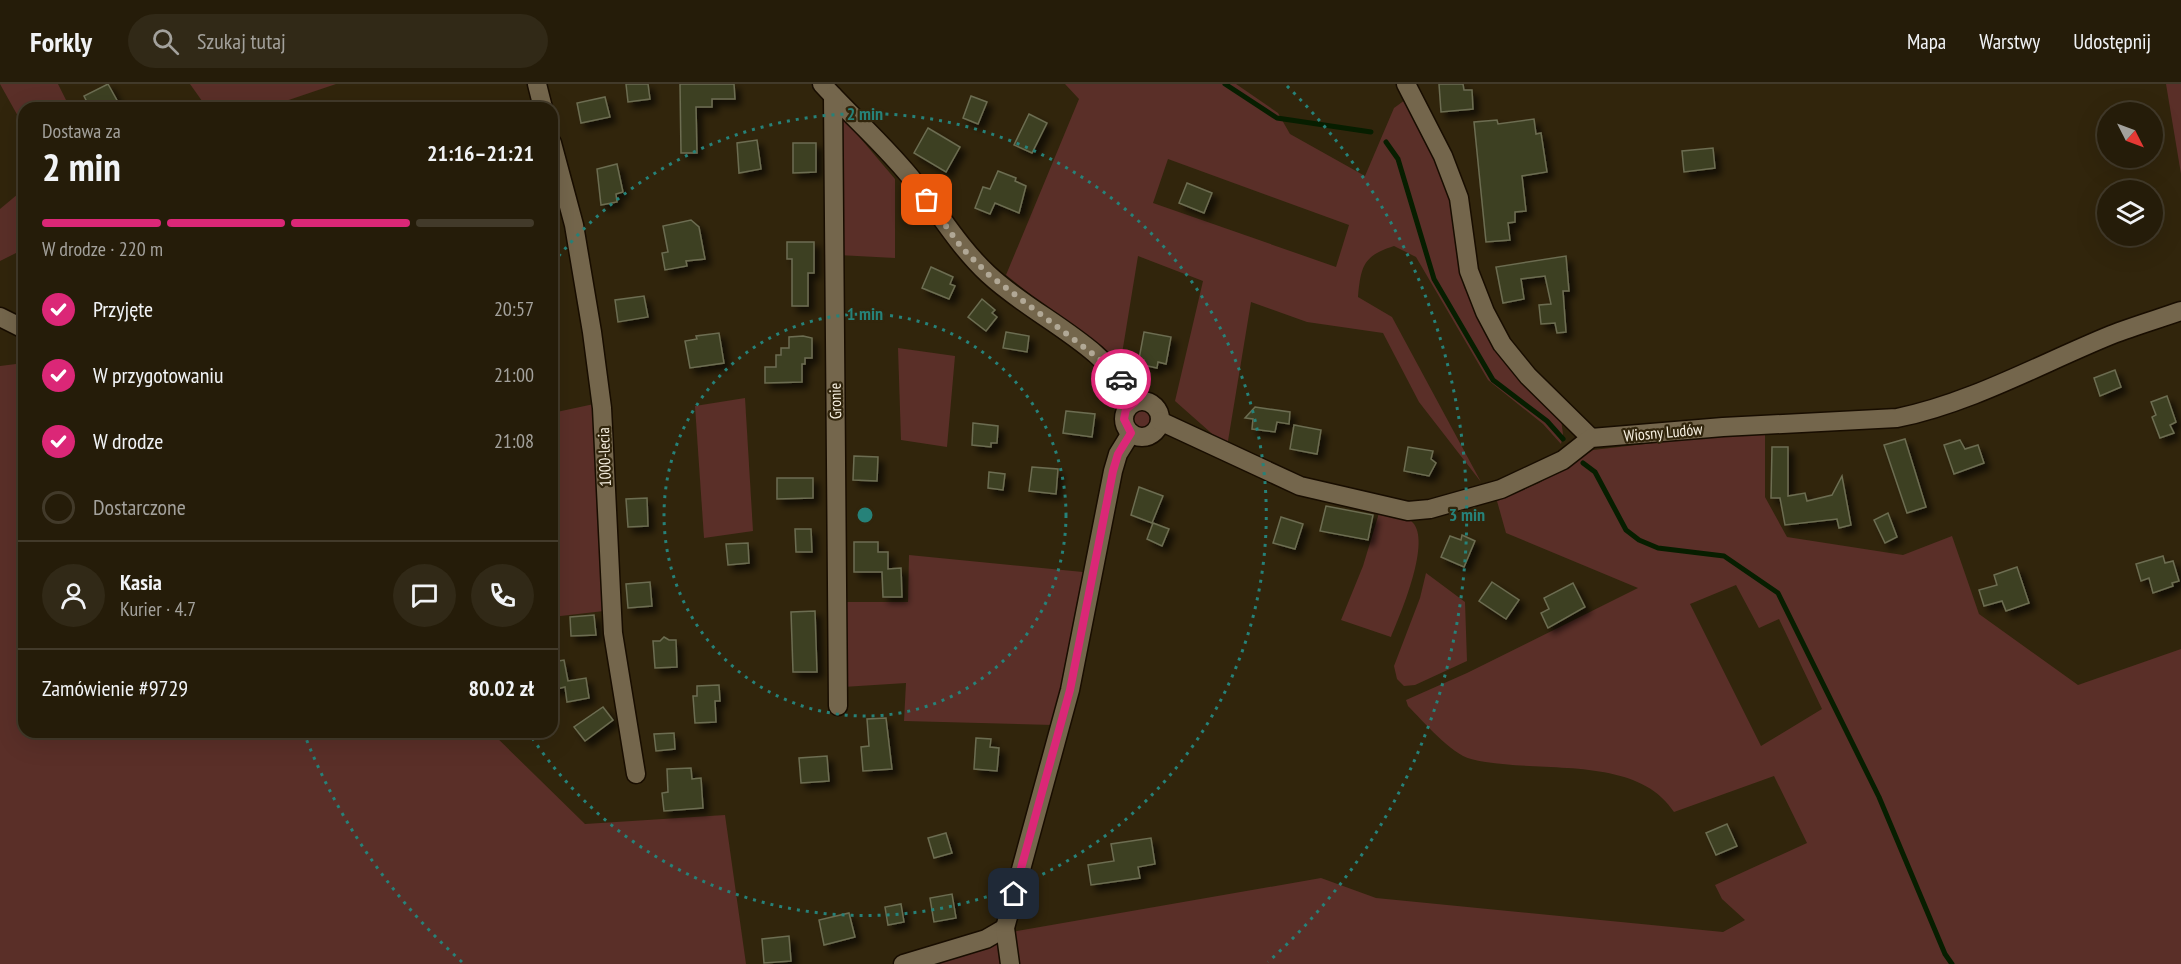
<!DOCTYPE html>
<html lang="pl">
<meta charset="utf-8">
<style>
:root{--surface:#251c09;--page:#312917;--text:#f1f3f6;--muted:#a3a19c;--line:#423a2a;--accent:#db2777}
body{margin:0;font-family:"PT Sans Narrow",sans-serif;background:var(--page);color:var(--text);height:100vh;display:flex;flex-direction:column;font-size:22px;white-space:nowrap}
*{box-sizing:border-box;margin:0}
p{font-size:20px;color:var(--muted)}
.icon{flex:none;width:33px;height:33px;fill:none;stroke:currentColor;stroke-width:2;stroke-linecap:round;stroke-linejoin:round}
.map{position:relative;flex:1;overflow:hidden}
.panel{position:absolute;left:18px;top:18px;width:540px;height:636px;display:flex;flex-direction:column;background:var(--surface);border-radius:18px;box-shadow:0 6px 24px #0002,0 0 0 2px var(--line)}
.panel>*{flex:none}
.needle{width:39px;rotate:132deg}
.buttons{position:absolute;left:2097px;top:18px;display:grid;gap:12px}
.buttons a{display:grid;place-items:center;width:66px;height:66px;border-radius:50%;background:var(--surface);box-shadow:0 6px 24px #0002,0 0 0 2px var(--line);font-size:30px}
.pin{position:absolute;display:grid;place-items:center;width:51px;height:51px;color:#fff;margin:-26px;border-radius:12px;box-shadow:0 3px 9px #0006}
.courier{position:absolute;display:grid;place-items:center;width:60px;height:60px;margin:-30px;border:4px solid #db2777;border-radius:50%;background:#fff;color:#222;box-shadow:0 2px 8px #0007}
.overview em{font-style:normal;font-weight:600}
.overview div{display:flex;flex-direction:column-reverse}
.overview{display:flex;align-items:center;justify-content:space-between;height:102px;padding:0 24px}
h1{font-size:39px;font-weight:600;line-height:45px}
.bar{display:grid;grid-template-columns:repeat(4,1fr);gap:9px 6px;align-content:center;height:72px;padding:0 24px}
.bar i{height:8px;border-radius:4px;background:var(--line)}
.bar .active{background:var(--accent)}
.bar p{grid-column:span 4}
.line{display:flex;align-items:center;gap:15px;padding:0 24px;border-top:2px solid var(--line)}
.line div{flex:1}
.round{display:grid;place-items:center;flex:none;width:63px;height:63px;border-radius:32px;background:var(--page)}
ol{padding:0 24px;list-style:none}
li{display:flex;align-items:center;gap:18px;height:66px}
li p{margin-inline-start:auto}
li .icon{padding:6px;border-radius:50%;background:var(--accent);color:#fff;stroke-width:4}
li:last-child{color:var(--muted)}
li i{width:33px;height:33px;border:3px solid var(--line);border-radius:50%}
header{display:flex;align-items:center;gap:36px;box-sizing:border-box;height:84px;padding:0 30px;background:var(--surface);border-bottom:2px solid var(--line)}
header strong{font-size:28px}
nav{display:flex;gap:33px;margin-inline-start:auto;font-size:21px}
.search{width:420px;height:54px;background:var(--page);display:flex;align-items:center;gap:15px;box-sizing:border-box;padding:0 21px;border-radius:33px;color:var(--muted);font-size:22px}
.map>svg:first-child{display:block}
.green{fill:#5a2f28;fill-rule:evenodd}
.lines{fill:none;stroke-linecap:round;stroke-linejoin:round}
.stream{stroke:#071e00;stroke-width:5}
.building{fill:#3e3f24;stroke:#6c6d51;stroke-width:1.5;filter:url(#shadow)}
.minor-casing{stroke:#180d00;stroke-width:21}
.minor{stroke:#74664c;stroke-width:18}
.done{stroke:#b1a896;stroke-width:6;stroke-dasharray:0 10.8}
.route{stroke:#db2777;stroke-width:8}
.ring{fill:none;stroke:#268279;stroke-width:3;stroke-dasharray:3 6}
.labels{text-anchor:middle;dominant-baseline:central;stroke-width:4.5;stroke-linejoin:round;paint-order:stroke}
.street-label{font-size:16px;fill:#f6efe0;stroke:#31250c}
.centre{fill:#268279;stroke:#31250c;stroke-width:3}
.ring-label{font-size:18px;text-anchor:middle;font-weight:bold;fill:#268279;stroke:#31250c;stroke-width:4.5;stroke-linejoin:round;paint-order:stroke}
</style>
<header>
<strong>Forkly</strong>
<div class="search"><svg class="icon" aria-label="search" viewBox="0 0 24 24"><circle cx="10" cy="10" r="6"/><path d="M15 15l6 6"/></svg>Szukaj tutaj</div>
<nav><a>Mapa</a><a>Warstwy</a><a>Udostępnij</a></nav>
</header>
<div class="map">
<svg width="2181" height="880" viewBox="0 0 2181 880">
<defs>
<filter id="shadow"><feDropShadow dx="5.5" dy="5.5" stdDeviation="3" flood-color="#0009"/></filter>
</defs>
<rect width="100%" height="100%" fill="#31250c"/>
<g class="green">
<polygon points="0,0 58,0 70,24 24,24 24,43"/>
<polygon points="190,0 336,0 265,24 207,24"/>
<path d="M1065 0H1236L1278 29 1290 50 1365 92 1394 24 1405 16 1435 70 1454 127 1464 203 1499 267 1530 308 1561 335 1563 350 1561 360 1543 340 1488 296 1416 173 1394 162C1363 172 1361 182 1358 213L1392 233 1481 398 1419 318 1383 249 1307 238 1251 218 1227 363 1175 317 1203 197 1138 172 1120 282 1006 191 1079 15ZM1168 75 1349 141 1336 183 1153 119Z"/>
<polygon points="2166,0 2181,0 2181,90"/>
<polygon points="844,35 895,95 895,174 838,171 838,41"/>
<polygon points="24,105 24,165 0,177 0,125"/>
<polygon points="898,264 955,272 947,363 901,356"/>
<polygon points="24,279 24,648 491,648 585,740 725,731 746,880 0,880 0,282"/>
<polygon points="745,314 753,447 704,454 695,322"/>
<polygon points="594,320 604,527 552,533 552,329"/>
<circle cx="1143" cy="335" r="12"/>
<path d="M1765 346V413L1787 453 1903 471 1952 452 1979 530 2078 601 2181 565V880H938L1017 847 1321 794 1376 814 1723 848 1745 836 1722 815 1715 801 1807 759 1774 692 1674 728C1636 668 1532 691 1471 675 1451 670 1423 637 1408 622L1406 616 1467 589 1638 504 1506 449 1497 417 1539 399 1593 366ZM1736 501 1759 544 1779 535 1822 625 1761 662 1690 520Z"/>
<path d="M1379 429C1389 431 1408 431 1414 440 1430 462 1400 531 1391 553L1341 536 1363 482Z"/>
<polygon points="909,471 1083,488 1053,641 904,637 906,599 843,603 841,518 908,518"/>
<polygon points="1426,489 1465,518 1467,577 1415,601 1404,602 1397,595 1394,582 1420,514"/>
</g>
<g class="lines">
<g class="stream">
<polyline points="1225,0 1277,34 1371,48"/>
<polyline points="1386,58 1398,75 1434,195 1493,296 1547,337 1563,355"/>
<polyline points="1583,379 1595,388 1626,446 1639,456 1658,464 1724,472 1778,509 1879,713 1945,870 1952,880"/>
</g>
</g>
<g class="building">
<polygon points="108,0 119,20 111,24 90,24 84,12"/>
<polygon points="626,0 648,0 650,15 628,18"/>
<polygon points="680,0 734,0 735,15 712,15 712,23 696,23 697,69 681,69"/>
<polygon points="1439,0 1463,0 1464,6 1472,6 1473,25 1441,28"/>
<polygon points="971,12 987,18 978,40 963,34"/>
<polygon points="605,13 610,33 581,39 577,19"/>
<polygon points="1029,30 1047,39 1032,69 1014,61"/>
<polygon points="1534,35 1536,50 1541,49 1547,88 1522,92 1526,127 1515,128 1515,138 1508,139 1510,156 1486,158 1474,38 1497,36 1498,40"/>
<polygon points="928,44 960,63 946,88 914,69"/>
<polygon points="757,56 761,85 739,89 737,59"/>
<polygon points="793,59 816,59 816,88 793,89"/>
<polygon points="1713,64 1715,84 1684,88 1682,67"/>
<polygon points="617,80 623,108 616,110 617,118 601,121 597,85"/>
<polygon points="998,87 1016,94 1015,97 1026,102 1019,129 995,119 990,130 975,124 983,103 990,105"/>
<polygon points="1187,99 1212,109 1204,129 1179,119"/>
<polygon points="691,136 699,143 705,175 686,177 687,182 665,186 662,169 668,168 663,142"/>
<polygon points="787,158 814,158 814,189 808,189 808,222 792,222 792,175 787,175"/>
<polygon points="1566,172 1569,207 1563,207 1566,248 1557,249 1555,239 1541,240 1539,221 1551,220 1545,192 1521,195 1524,215 1503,219 1496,183"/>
<polygon points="931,183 953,193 950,200 955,202 949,215 922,204"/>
<polygon points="644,212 648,233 618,238 615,216"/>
<polygon points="982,215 995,226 992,229 997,233 986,247 968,233"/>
<polygon points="1006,248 1029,252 1027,268 1003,264"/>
<polygon points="1144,248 1171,253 1166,280 1158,278 1157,284 1143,281 1144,276 1139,275"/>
<polygon points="719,249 724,279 690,284 685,257 697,255 696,252"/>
<polygon points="803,252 812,254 812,274 805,274 805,280 802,280 802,298 765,299 765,283 776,283 776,271 781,271 781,264 789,264 789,253"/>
<polygon points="2115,286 2121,303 2100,312 2094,294"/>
<polygon points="2167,312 2176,338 2170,341 2174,349 2160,354 2152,333 2156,331 2151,318"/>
<polygon points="1255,323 1290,328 1289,340 1277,338 1275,348 1252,345 1253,335 1245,334"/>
<polygon points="1066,327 1095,330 1092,353 1063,349"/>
<polygon points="973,339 998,342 997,359 991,359 991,363 972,361"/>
<polygon points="1294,341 1321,346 1317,370 1290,365"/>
<polygon points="1905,355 1926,423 1907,429 1884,361"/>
<polygon points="1960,356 1965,365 1978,361 1984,379 1954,390 1944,361"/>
<polygon points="1408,363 1433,367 1431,375 1436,379 1429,392 1404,387"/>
<polygon points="1772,363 1788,363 1788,412 1805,409 1807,417 1832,411 1842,392 1851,441 1839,444 1837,435 1785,441 1780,414 1771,414"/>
<polygon points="854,372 878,373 877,397 853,396"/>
<polygon points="1032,383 1058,385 1056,410 1029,407"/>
<polygon points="989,388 1005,390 1003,406 988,404"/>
<polygon points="777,394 813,394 813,414 777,415"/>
<polygon points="1139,403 1163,412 1152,439 1131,431"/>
<polygon points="647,414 648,442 628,443 626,415"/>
<polygon points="1326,422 1373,431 1368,456 1320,447"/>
<polygon points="1888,429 1897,453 1885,459 1874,436"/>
<polygon points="1281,433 1303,440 1295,465 1273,459"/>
<polygon points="1153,439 1169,445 1162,462 1147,455"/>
<polygon points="795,445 811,445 812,468 796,468"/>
<polygon points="1462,451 1475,457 1464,483 1441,473 1450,452 1461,456"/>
<polygon points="854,458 878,458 878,468 888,468 888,485 901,484 902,513 883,513 882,488 854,488"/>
<polygon points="748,459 749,479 728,481 726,460"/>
<polygon points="2163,472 2165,479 2173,477 2179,497 2172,499 2173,502 2153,509 2149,494 2141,497 2136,480"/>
<polygon points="2017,483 2029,519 2006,527 2002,517 1984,522 1979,506 1997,501 1994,491"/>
<polygon points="650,498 652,522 628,524 626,500"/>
<polygon points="1492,498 1519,516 1506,535 1479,517"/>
<polygon points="1573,499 1585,523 1548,544 1541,529 1549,525 1544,514"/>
<polygon points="815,527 817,588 793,588 791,528"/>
<polygon points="594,531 596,551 571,552 570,533"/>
<polygon points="664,553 669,556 676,556 677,583 655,584 653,557 660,557"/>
<polygon points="564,576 568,597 586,594 589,614 567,618 565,603 553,606 552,578"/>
<polygon points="719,601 720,617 715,617 716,638 695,639 693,612 697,612 697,602"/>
<polygon points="603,623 613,636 585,657 574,643"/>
<polygon points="886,634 892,685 863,687 861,663 869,662 867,635"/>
<polygon points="674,649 675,665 656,667 654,650"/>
<polygon points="976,654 991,655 990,663 999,664 997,687 974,685"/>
<polygon points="827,672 829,697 801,699 799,674"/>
<polygon points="691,684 692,695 701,694 703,724 664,727 662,709 668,708 667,685"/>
<polygon points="1727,740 1737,762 1716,771 1706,749"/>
<polygon points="946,749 952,769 934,774 928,754"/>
<polygon points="1151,754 1155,780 1138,783 1140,794 1091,801 1088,781 1114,777 1111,760"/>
<polygon points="952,810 956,834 934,838 930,814"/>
<polygon points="901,820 904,838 888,841 885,823"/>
<polygon points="849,829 855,853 824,861 819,836"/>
<polygon points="789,852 791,877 764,879 762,855"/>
</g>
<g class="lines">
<g class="minor-casing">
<g id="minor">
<polyline points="537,0 543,24"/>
<path d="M822 0C853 34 888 64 916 100 940 130 959 163 988 190 1035 234 1104 259 1135 318"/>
<polyline points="1406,0 1443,72 1459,114 1469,187 1485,228 1502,260 1528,292 1591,354"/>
<polyline points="833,12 838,622"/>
<polyline points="552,59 574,141 592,248 602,324 613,549 636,690"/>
<polyline points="0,233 24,245"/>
<circle cx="1142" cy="335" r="18"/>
<path d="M1160 337 1300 402 1408 427 1430 425 1501 405 1563 376 1591 354 1723 343 1897 334C1971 319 2042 279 2111 251 2134 242 2158 235 2181 227"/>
<polyline points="903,880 986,855 1005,844"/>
<polyline points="1010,880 1005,844 1070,606 1113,387 1118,370 1131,349"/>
</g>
</g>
<use href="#minor" class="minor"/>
</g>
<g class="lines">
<polyline class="done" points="927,116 962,164 989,191 1114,286 1121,295"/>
<polyline class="route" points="1014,810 1070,606 1113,387 1118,370 1131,349 1124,335 1126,325 1135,318 1121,295"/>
</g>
<g class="ring">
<circle cx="865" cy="431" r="201"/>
<path d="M553 179A401 401 0 1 1 529 649"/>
<path d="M462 878A602 602 0 0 1 305 652M1287 2A602 602 0 0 1 1268 878"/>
</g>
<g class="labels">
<g class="street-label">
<text transform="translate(835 317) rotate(-91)">Gronie</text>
<text transform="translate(1663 348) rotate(-5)">Wiosny Ludów</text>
<text transform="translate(604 373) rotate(-92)">1000-lecia</text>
</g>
</g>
<circle cx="865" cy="431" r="9" class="centre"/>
<g class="ring-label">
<text x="865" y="36">2 min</text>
<text x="865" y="236">1 min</text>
<text x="1467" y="437">3 min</text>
</g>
</svg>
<div class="buttons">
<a><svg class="needle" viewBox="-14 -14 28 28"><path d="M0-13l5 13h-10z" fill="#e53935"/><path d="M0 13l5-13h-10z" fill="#a3a19c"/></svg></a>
<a><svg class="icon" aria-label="layers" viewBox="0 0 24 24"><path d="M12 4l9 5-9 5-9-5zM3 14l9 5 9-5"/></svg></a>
</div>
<div class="pin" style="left:927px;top:116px;background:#ea580c"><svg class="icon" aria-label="bag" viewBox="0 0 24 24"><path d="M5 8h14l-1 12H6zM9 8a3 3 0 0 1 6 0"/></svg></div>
<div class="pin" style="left:1014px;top:810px;background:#1f2937"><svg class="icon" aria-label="home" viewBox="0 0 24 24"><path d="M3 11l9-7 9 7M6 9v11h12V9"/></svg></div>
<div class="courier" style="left:1121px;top:295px"><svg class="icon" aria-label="car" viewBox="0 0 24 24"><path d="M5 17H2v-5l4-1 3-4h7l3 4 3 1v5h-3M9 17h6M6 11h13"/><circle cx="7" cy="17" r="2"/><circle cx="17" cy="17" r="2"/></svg></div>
<section class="panel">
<div class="overview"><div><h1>2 min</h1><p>Dostawa za</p></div><em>21:16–21:21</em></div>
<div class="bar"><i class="active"></i><i class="active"></i><i class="active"></i><i></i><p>W drodze · 220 m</p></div>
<ol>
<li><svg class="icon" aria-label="check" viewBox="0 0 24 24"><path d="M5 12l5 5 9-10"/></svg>Przyjęte<p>20:57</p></li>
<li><svg class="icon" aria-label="check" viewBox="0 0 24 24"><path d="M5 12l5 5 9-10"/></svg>W przygotowaniu<p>21:00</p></li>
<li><svg class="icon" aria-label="check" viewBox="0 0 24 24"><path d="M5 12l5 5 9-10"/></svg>W drodze<p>21:08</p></li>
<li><i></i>Dostarczone</li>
</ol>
<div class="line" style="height:108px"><a class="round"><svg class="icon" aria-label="person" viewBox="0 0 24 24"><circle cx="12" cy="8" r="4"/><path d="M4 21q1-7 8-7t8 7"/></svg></a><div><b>Kasia</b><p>Kurier · 4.7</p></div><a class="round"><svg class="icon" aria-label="chat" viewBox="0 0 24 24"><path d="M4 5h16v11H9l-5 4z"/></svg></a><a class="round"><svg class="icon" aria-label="phone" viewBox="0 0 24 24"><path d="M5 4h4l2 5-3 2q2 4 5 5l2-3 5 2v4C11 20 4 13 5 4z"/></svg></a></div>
<div class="line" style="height:78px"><div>Zamówienie #9729</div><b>80.02 zł</b></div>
</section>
</div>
